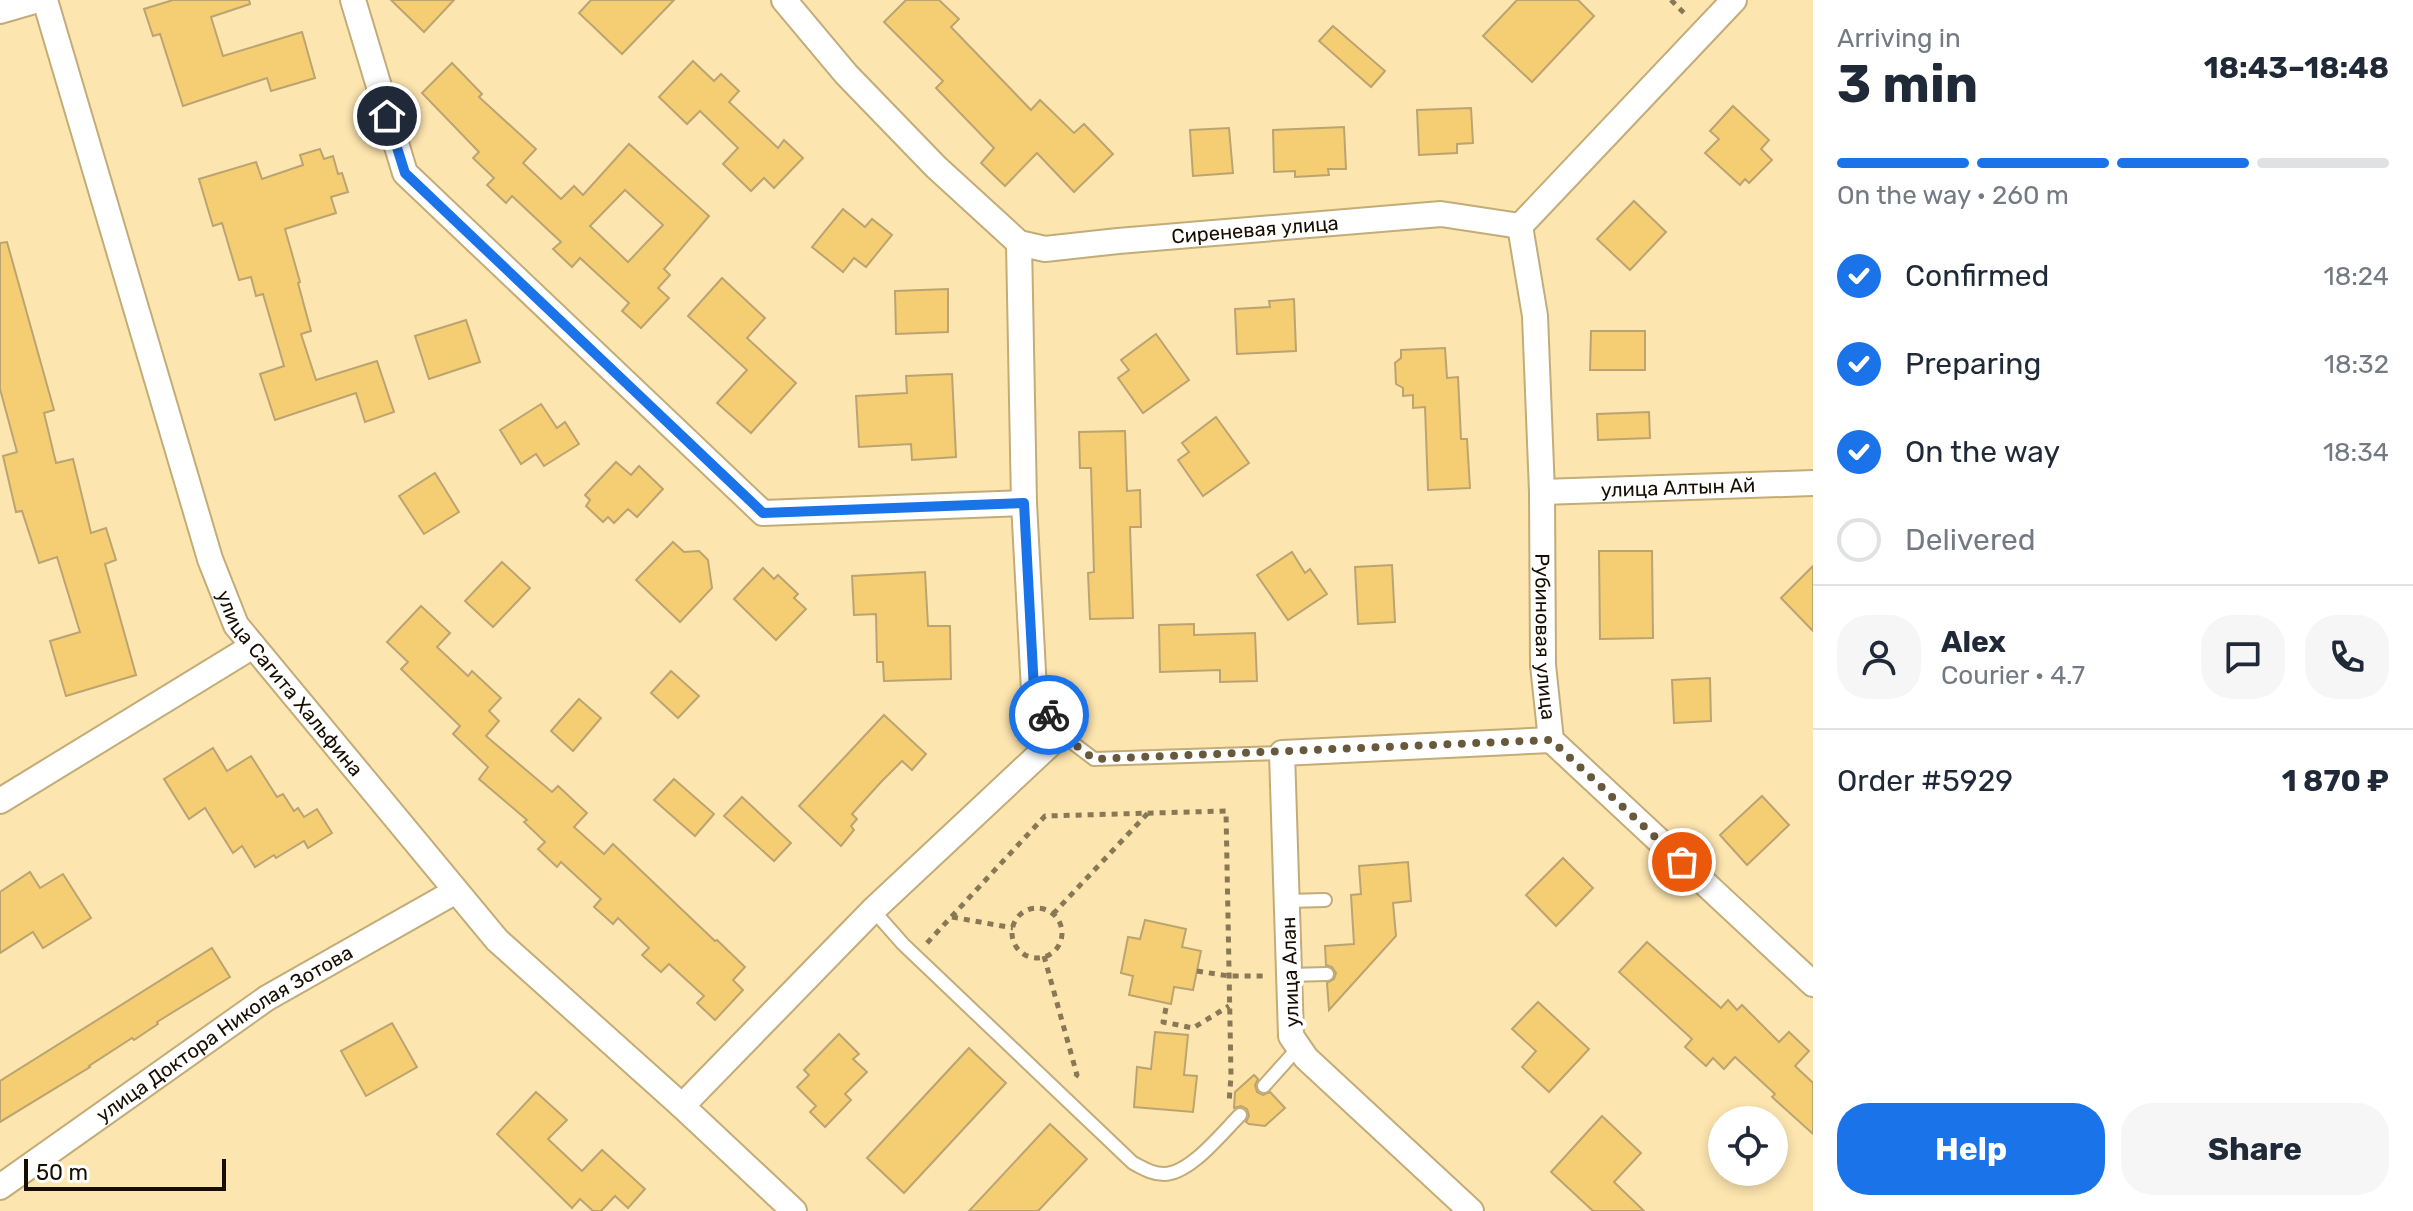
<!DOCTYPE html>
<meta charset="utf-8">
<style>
:root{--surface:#fff;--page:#f6f6f7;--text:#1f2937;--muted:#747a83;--line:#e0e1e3;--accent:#1a73e8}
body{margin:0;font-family:Rubik,sans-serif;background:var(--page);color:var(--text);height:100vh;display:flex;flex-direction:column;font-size:30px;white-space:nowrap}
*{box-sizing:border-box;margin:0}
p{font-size:26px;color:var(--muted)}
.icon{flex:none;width:44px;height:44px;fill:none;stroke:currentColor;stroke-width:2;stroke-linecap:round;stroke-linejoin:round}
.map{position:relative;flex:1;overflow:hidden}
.sheet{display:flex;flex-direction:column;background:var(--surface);width:600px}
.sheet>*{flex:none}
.controls{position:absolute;left:1708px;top:1106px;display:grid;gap:16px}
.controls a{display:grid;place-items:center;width:80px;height:80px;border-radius:50%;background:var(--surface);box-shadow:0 4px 12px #0003;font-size:40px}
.scale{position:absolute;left:24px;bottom:20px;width:202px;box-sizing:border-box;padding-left:8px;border:4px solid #170e00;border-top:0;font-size:22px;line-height:28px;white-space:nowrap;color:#170e00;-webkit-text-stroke:6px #fff;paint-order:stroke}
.pin{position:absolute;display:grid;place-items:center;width:68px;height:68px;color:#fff;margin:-34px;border:4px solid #fff;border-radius:50%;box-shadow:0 2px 8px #0007}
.courier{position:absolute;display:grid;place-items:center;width:80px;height:80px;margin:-40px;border:6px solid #1a73e8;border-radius:50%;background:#fff;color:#222;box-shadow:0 2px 10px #0007}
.head em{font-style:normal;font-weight:700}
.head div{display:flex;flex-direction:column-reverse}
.head{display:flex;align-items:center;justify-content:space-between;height:136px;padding:0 24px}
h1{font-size:52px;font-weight:700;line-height:60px}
.bar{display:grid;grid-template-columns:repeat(4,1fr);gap:12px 8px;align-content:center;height:96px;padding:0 24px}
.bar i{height:10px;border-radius:6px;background:var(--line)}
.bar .active{background:var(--accent)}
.bar p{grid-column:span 4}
.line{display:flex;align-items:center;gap:20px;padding:0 24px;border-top:2px solid var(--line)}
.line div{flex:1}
.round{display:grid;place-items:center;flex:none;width:84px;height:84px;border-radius:32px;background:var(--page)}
ol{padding:0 24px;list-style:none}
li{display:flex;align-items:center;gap:24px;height:88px}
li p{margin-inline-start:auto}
li .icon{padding:8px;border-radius:50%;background:var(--accent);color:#fff;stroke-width:4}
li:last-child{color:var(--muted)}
li i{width:44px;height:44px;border:4px solid var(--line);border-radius:50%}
.primary-button{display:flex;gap:16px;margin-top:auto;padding:16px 24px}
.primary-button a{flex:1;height:92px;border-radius:32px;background:var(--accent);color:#fff;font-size:32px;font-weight:700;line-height:92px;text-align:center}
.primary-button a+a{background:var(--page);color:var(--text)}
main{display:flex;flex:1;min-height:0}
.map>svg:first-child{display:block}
.building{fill:#f5ce73;stroke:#bba471;stroke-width:2;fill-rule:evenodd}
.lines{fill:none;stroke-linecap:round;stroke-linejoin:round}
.lane-casing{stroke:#c2ac78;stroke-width:16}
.street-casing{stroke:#c2ac78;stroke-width:28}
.path{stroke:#897856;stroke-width:5;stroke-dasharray:6 6;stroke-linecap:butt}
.lane{stroke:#fff;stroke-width:12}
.street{stroke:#fff;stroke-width:24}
.done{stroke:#68593d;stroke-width:8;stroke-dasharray:0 14.4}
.route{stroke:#1a73e8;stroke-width:10}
.labels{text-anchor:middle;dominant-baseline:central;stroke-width:8;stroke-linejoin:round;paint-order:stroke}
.street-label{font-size:20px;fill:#170e00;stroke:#fff}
</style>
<main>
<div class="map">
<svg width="1813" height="1211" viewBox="0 0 1813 1211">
<rect width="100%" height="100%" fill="#fde5af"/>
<g class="building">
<polygon points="173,0 249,0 250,4 211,17 223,56 302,32 315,78 271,91 267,78 183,106 160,34 153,36 144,9"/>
<polygon points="391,0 454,0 424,32"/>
<polygon points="591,0 674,0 622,54 579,13"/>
<polygon points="906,0 939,0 959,19 951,27 1031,110 1040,100 1074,133 1084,124 1113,154 1074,192 1037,153 1005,186 981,163 994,148 936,88 943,81 884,22"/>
<polygon points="1517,0 1578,0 1594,16 1532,82 1483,36"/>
<polygon points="1333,26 1385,71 1371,87 1319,41"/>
<polygon points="693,61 714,81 721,74 739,91 729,102 778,148 784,140 803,158 774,188 764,178 751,191 723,164 738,148 700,111 687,124 659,97"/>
<path d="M452 63 482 94 479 97 536 149 523 163 561 199 574 186 583 195 629 144 709 216 664 269 670 275 658 288 669 298 641 328 622 311 629 303 580 258 572 267 553 249 561 242 512 196 506 203 487 185 494 178 473 158 479 152 422 93ZM625 190 663 225 628 262 590 226Z"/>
<polygon points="1733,106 1769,140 1761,149 1772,160 1749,183 1745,179 1740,185 1705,153 1719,139 1710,131"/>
<polygon points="1471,108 1473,143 1457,144 1457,153 1419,155 1417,110"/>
<polygon points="1344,127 1346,169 1328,169 1329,175 1295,177 1295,171 1274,172 1273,130"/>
<polygon points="1229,128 1233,173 1193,176 1190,130"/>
<polygon points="320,149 324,159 333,156 338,174 342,173 348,192 331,197 336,213 285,229 300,282 298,283 311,331 301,334 316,380 377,361 394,412 365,422 356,393 275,420 260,374 284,366 263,294 256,296 251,277 239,280 222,223 213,226 199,179 256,162 262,179 303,165 300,155"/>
<polygon points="1634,201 1666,232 1630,270 1597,239"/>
<polygon points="843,209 865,227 872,219 892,235 866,267 854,258 843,272 812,247"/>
<polygon points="7,242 54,410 44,413 56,463 73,459 91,533 106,528 116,560 105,564 136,675 66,696 50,641 80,632 57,557 39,563 22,511 16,512 3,456 17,452 0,389 0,243"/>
<polygon points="722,278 765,318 747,338 796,383 751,433 717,403 747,370 688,316"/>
<polygon points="948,289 948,332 896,334 895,291"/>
<polygon points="1294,299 1296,351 1237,354 1235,309 1270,307 1269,301"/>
<polygon points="466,320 480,362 429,379 415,336"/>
<polygon points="1591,331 1645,331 1645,370 1590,370"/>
<polygon points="1156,334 1189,380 1143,413 1118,378 1129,370 1121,360"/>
<polygon points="1445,348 1447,378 1458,377 1461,439 1467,439 1470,488 1428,490 1425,407 1413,408 1413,395 1403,396 1403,388 1396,384 1395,363 1401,358 1401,350"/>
<polygon points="952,374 956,457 912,460 911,444 859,447 856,396 907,393 906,376"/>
<polygon points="541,404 557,428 565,422 579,444 544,466 536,454 521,464 500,430"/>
<polygon points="1649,412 1650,438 1598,440 1597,414"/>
<polygon points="1216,417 1249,463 1203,496 1178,460 1189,452 1182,443"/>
<polygon points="1125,431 1127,491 1140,490 1141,527 1130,527 1133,618 1090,619 1088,573 1094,572 1091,468 1080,468 1079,432"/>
<polygon points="616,462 631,475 639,466 663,489 637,517 628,509 614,523 608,517 603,522 586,506 590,500 585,495"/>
<polygon points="435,473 459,512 424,534 399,496"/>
<polygon points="673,542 684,552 699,551 708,560 712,588 680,622 636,580"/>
<polygon points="1599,551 1652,551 1653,638 1600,639"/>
<polygon points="1292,552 1305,573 1310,569 1327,594 1288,620 1257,575"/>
<polygon points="502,562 530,588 493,627 465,601"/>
<polygon points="1392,565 1395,622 1358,624 1355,567"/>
<polygon points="1813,566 1813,631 1781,598"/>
<polygon points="763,568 774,579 778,575 798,594 794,598 806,609 776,640 734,599"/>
<polygon points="925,572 928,626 950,626 951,679 884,681 883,662 877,662 876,614 854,615 852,576"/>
<polygon points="421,606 450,633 437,647 468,676 472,671 501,698 489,711 499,721 486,736 552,792 558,786 587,813 574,827 604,854 613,844 715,941 717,940 745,967 733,980 743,990 715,1020 697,1003 704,996 669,964 661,972 642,955 649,948 618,918 613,924 594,907 601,899 561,862 557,867 538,849 545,842 524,822 527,820 479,779 488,767 453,734 460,726 401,669 408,662 387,642"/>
<polygon points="1194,624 1194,635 1255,633 1257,681 1220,682 1220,670 1160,672 1159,625"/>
<polygon points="671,671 699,696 678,718 651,693"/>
<polygon points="1710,678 1711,721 1674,723 1672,680"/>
<polygon points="579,699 601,718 573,751 551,731"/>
<polygon points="884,715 926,754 912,770 902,761 881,782 852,814 857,819 851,826 854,830 841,846 799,806"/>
<polygon points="213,748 227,771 251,756 277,797 283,794 294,811 298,808 304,817 317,809 332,833 308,848 304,841 276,858 274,855 255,867 242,846 233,853 205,808 189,819 164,779"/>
<polygon points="674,779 714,814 695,836 654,800"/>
<polygon points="1762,796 1789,825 1747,865 1720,835"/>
<polygon points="742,797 791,843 774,861 724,816"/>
<polygon points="1563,858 1593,888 1556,926 1526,895"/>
<polygon points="1408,862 1411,901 1393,903 1396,936 1329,1010 1327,983 1334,979 1336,973 1332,967 1326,965 1325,946 1354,944 1351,895 1361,894 1359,866"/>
<polygon points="30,872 40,888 63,874 91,918 43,948 33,932 0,953 0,892"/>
<polygon points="1145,920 1186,929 1182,947 1201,951 1193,990 1174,987 1171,1004 1129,995 1133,976 1121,973 1128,937 1140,939"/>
<polygon points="1647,942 1721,1008 1728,1000 1737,1010 1742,1005 1779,1042 1789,1032 1809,1051 1795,1066 1813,1083 1813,1134 1772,1097 1775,1094 1735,1057 1724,1069 1713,1058 1706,1066 1685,1047 1692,1039 1619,972"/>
<polygon points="212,948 230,977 157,1022 158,1024 134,1040 132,1038 89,1066 90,1067 0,1122 0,1081"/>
<polygon points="1538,1002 1589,1049 1549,1092 1522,1067 1536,1051 1512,1029"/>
<polygon points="392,1023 417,1067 366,1096 341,1051"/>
<polygon points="1155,1032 1188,1035 1184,1075 1197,1076 1193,1112 1134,1107 1137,1067 1151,1069"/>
<polygon points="839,1034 859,1054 853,1059 867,1072 845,1094 851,1100 825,1127 810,1112 816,1106 797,1087 809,1075 804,1070"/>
<polygon points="969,1048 1006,1083 904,1193 867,1158"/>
<polygon points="1254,1075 1258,1079 1255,1085 1257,1092 1263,1095 1270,1092 1285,1108 1265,1126 1249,1124 1246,1122 1249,1116 1247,1109 1241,1106 1234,1108 1235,1092"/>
<polygon points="536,1092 567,1120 548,1139 582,1171 602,1150 645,1189 628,1208 615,1196 601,1211 593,1211 580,1199 572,1208 497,1134"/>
<polygon points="1602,1116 1641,1153 1614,1182 1644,1211 1593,1211 1551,1172"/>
<polygon points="1050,1124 1087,1159 1038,1211 969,1211"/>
</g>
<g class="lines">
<g class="lane-casing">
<g id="lane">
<polyline points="1061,734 1094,759 1282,753"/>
<polyline points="1287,901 1325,900"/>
<path d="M873 910 903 944 1133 1163C1143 1168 1152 1174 1164 1174 1190 1174 1222 1133 1240 1115"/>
<polyline points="1289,975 1327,974"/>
<polyline points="1264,1086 1299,1047"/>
</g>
</g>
<g class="street-casing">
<g id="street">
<path id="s1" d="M45 0 210 559 236 625 497 940 682 1106 794 1211"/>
<polyline points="353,0 405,173 763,513 1024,503"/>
<path id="s2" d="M784 0 846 74 936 167 1019 243 1045 249 1118 241 1441 214 1520 226"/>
<polyline points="0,11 38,0"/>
<path id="s3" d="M1520 226 1535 316 1542 492 1543 665 1551 740 1813 984"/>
<polyline points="1520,226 1734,0"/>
<path id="s4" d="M1542 492 1813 483"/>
<polyline points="0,801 253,646"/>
<polyline points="682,1106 873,910 1061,734 1034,690 1024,503 1019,243"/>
<path id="s5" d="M0 1187 267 998 456 891"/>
<polyline points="1471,1211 1306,1058 1291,1036 1282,753 1551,740"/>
</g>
</g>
<g class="path">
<polyline points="1671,0 1686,15"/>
<circle cx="1037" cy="933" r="25"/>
<polyline points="1053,914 1148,813"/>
<polyline points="952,917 1013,928"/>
<polyline points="927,943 1045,816 1226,811 1231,1076 1229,1103"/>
<polyline points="1044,956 1077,1075 1072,1081"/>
<polyline points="1197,971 1229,976 1267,976"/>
<polyline points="1166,1008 1163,1022 1193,1028 1229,1006"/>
</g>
<use href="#lane" class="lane"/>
<use href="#street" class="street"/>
</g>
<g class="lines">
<polyline class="done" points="1049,715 1061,734 1094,759 1551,740 1682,862"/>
<polyline class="route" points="387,116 405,173 763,513 1024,503 1034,690 1049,715"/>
</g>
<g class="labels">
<g class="street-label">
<text stroke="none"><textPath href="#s2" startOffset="576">Сиреневая улица</textPath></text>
<text stroke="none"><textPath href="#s4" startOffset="136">улица Алтын Ай</textPath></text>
<text stroke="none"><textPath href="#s3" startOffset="412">Рубиновая улица</textPath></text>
<text stroke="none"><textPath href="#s1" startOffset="732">улица Сагита Хальфина</textPath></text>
<text transform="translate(1290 972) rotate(-92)">улица Алан</text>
<text stroke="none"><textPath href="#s5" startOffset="272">улица Доктора Николая Зотова</textPath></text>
</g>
</g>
</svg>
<div class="controls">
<a><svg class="icon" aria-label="locate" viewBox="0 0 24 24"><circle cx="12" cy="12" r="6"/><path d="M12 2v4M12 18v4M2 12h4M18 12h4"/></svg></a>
</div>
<div class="scale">50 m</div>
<div class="pin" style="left:1682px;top:862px;background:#ea580c"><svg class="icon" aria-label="bag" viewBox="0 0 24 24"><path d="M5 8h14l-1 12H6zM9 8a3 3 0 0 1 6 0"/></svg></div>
<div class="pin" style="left:387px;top:116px;background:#1f2937"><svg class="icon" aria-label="home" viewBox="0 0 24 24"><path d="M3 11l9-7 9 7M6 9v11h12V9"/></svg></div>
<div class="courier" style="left:1049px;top:715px"><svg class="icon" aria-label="bike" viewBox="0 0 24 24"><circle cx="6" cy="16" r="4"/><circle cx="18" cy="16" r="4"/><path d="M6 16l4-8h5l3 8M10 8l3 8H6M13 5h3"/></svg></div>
</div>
<section class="sheet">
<div class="head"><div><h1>3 min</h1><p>Arriving in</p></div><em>18:43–18:48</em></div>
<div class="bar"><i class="active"></i><i class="active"></i><i class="active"></i><i></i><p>On the way · 260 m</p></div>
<ol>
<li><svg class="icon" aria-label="check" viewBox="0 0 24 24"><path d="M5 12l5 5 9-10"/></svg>Confirmed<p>18:24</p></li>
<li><svg class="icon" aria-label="check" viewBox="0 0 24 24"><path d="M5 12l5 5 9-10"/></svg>Preparing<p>18:32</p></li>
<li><svg class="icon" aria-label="check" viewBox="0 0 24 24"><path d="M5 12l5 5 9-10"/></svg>On the way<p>18:34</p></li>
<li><i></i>Delivered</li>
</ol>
<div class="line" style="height:144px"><a class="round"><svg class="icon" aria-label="person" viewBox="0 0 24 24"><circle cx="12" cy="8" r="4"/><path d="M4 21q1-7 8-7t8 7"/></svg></a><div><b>Alex</b><p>Courier · 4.7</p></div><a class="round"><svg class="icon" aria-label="chat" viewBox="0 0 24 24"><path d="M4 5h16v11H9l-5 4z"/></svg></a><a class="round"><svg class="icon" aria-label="phone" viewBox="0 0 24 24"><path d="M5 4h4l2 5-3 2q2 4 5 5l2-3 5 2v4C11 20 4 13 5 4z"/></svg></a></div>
<div class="line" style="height:104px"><div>Order #5929</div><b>1 870 ₽</b></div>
<div class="primary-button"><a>Help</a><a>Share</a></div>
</section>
</main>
